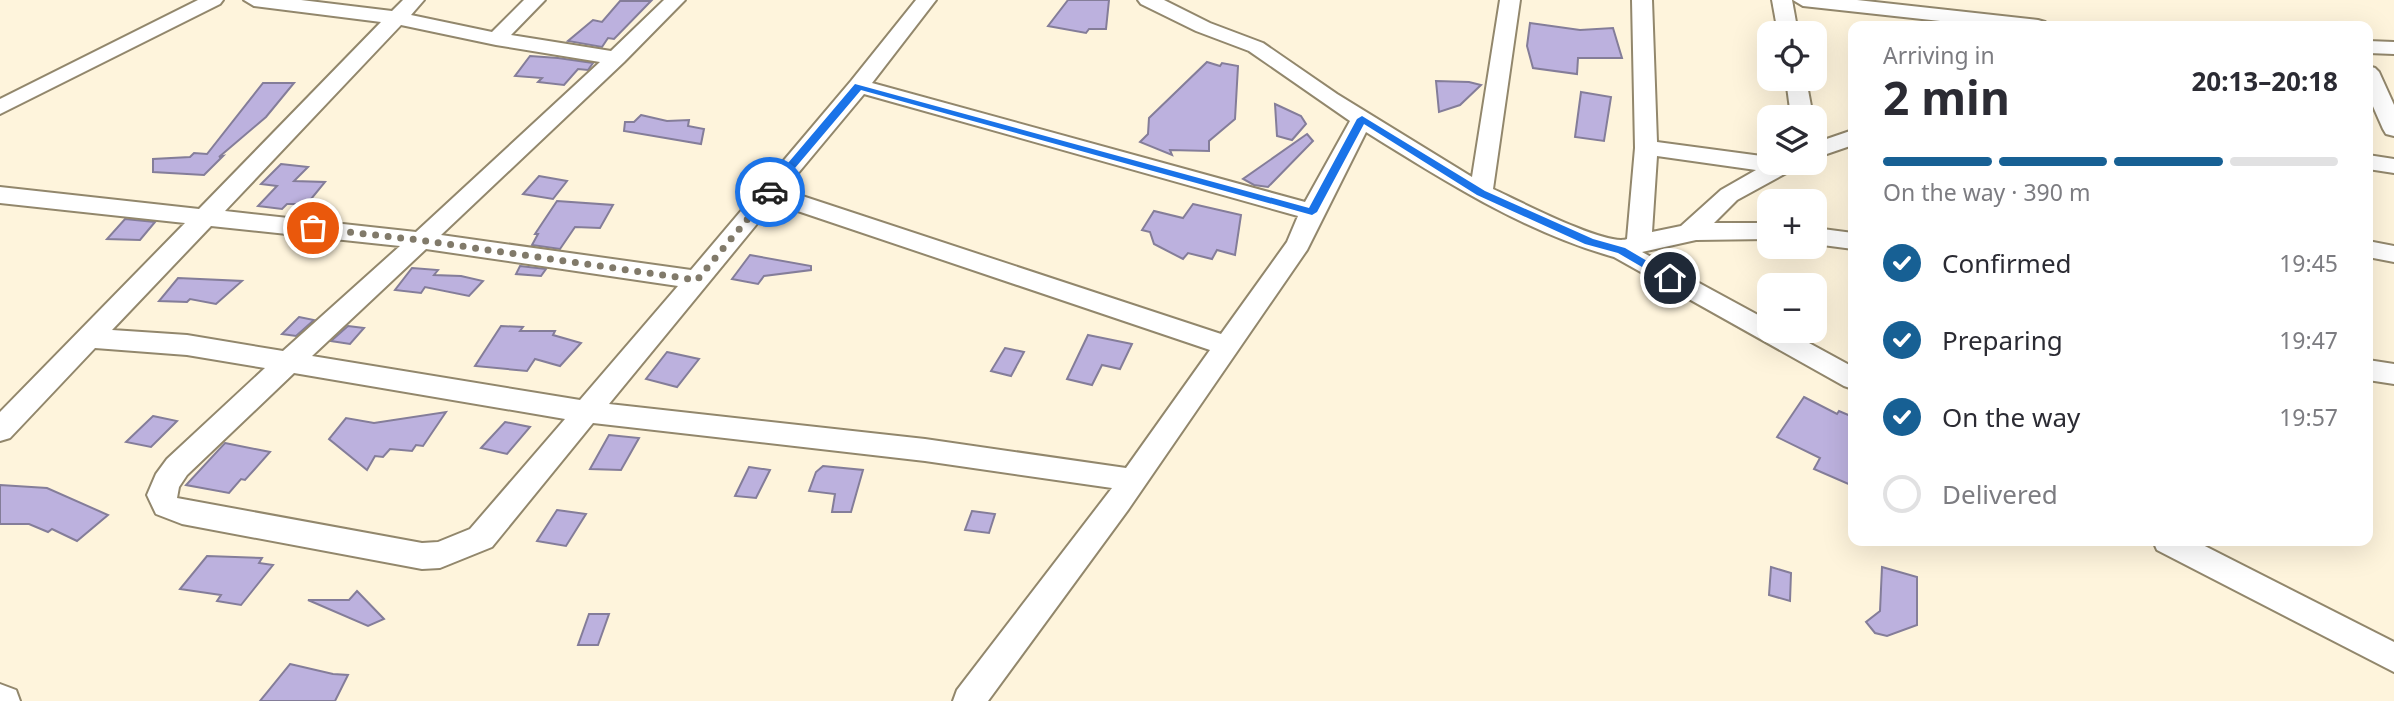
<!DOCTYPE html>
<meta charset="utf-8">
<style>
:root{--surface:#fff;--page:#f2f2f3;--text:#2b2b33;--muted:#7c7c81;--line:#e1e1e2;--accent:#176094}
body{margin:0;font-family:"Noto Sans",sans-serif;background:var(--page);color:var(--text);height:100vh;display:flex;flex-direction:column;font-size:26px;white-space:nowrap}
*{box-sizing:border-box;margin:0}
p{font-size:23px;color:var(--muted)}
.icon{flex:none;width:38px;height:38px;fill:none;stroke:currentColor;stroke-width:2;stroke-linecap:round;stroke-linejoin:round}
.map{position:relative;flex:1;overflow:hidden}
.side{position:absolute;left:1848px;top:21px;width:525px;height:525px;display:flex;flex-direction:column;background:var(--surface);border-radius:14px;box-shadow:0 7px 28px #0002}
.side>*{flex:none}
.fabs{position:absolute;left:1757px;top:21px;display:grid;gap:14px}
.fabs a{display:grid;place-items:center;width:70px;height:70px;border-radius:14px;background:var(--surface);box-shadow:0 7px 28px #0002;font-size:35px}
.pin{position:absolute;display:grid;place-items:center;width:60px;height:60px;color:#fff;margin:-30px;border:4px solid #fff;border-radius:50%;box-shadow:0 2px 7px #0007}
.courier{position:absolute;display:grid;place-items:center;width:70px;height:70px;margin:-35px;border:5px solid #1a73e8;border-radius:50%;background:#fff;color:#222;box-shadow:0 2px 9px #0007}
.overview em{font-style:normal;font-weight:700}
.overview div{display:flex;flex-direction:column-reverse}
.overview{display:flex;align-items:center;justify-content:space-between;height:119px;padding:0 35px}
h1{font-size:46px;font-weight:700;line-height:52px}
.bar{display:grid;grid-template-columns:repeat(4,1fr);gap:10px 7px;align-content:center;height:84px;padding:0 35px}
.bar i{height:9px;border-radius:5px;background:var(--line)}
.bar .active{background:var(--accent)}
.bar p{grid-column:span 4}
ol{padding:0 35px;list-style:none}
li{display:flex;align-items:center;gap:21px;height:77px}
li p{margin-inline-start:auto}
li .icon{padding:7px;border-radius:50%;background:var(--accent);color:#fff;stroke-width:4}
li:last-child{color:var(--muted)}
li i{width:38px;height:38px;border:4px solid var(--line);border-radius:50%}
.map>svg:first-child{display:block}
.building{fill:#bcb1de;stroke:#847d99;stroke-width:2}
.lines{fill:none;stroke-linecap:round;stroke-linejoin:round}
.street-casing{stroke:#92876c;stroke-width:4}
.street{fill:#fff;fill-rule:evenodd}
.route{fill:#1a73e8}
.done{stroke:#817a6a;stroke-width:7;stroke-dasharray:0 12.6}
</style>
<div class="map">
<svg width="2394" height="701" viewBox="0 0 2394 701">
<rect width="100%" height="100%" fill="#fef4dc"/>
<g class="building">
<polygon points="1068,0 1109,0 1106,29 1089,29 1086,33 1048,26"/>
<polygon points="620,1 651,1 614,39 608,38 602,47 568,41 593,20 602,22"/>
<polygon points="1530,23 1580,30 1613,28 1622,58 1578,58 1577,74 1533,68 1527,46"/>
<polygon points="530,56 558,58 593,63 588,70 578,69 564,85 538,82 542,78 515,76"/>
<polygon points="1207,62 1220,66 1222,63 1238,66 1235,119 1209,141 1209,151 1170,150 1172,155 1140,142 1148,134 1149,118"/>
<polygon points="1436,81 1469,82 1481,85 1460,105 1439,112"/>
<polygon points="263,83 294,83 266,117 219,157 223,156 204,175 153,172 153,159 190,157 194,153 207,154"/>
<polygon points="1581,92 1611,97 1604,141 1575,137"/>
<polygon points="1275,104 1301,116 1306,124 1292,140 1277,136"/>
<polygon points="641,115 667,121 689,120 688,126 704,129 701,144 624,131 625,122 634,122"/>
<polygon points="1307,134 1313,141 1268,187 1254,185 1243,179"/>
<polygon points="281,164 308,167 294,181 325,182 307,204 287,204 282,209 258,206 277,186 261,184"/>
<polygon points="539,176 567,181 553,199 523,194"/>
<polygon points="557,201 613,205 600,228 575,227 560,249 532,245 538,234 535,234"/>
<polygon points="1193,204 1241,215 1235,255 1217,250 1212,259 1188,253 1183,259 1154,244 1150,232 1142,230 1154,211 1183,218"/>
<polygon points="125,219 155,222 140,240 107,239"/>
<polygon points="750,255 811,266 811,270 764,276 758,284 732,279"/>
<polygon points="520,266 546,269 541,276 516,274"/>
<polygon points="412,268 438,270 434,275 461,276 483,281 469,296 425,287 421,293 395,290"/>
<polygon points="178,278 242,281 216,304 190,299 187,302 159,301"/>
<polygon points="299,317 314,320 296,336 282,334"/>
<polygon points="348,326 364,328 350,344 331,341"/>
<polygon points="501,326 523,327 520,331 555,331 553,335 581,343 560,366 535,359 527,371 475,366"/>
<polygon points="1088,335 1132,344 1120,369 1102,365 1092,385 1067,379"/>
<polygon points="1005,348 1024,352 1011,376 991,371"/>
<polygon points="667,352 699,359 677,387 646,379"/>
<polygon points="1804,397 1837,414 1839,411 1853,417 1853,486 1814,469 1820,458 1777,437"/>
<polygon points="446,412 423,446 416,445 412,451 390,449 383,457 375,456 367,470 329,439 346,418 374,423"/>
<polygon points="153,416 177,421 151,447 126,442"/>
<polygon points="505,422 530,427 507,454 481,448"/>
<polygon points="609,435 639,438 621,470 590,469"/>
<polygon points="225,443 270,452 245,480 241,479 229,493 186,485"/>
<polygon points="823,466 863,470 851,512 832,512 835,494 809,491 816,472"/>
<polygon points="749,467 770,470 756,498 735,496"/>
<polygon points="0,485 47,488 108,515 77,541 52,529 48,532 29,524 0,524"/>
<polygon points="557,510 586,514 566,546 537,541"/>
<polygon points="972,511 995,514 989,533 965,530"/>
<polygon points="207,556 262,558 259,563 273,565 241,605 217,601 221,595 180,589"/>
<polygon points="1771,567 1791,573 1790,601 1769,595"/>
<polygon points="1882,567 1917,577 1917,625 1887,636 1875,633 1866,622 1880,611"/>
<polygon points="357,591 384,619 368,626 308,600 349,600"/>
<polygon points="589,614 609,614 598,645 578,645"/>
<polygon points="290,664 333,674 348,675 335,701 260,701"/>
</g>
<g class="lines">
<g class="street-casing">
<g id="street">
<polygon points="198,0 223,0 220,4 0,114 0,99"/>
<path d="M244 0H301L392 11 403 0H424L411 15 492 32 524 0H545L511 35 611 51 664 0H685L624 62 441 235 691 270 851 81 916 0H936L872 83 1305 202 1350 121 1249 51 1196 31 1141 4 1138 0H1164L1210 23 1263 43 1337 94 1472 177 1500 0H1520L1493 189C1517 200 1607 247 1627 239L1635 148 1632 0H1652L1657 142 1769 157V163H1797L1790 171 1737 200 1714 223H1769V239L1696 240 1642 252 1769 321V331H1787L1853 367V389L1844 386 1614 257C1524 232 1445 181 1366 132L1307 250 1128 510 988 701H953L957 690 1112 488 925 461 593 423 492 547 440 568 422 569 182 524 156 514 147 495 156 474 167 459 265 368 187 355 95 348 10 438 0 441V412L185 223 0 203V187L199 209 381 22 254 6ZM401 25 496 45 600 62 416 232 225 211ZM864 94 1298 216 1287 242 1221 334 784 190ZM1657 156 1756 170 1721 190 1681 226 1652 232ZM774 203 1210 350 1126 468 925 439 609 404ZM211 226 400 246 283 351 187 335 112 330ZM426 249 678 286 580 400 312 356ZM294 373 565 419 470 529 438 542 422 543 177 498 179 487 187 475Z"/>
<polygon points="1772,0 1792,0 1798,33 1778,33"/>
<polygon points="1793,0 1857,0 2038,20 2045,22 2048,26 1986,26 1803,6"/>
<polygon points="2368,41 2394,42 2394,54 2368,53"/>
<polygon points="2368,66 2375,68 2379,72 2394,105 2394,136 2386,134 2383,129 2368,95"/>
<polygon points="1786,79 1806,79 1813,117 1791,117"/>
<polygon points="1853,130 1853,145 1815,158 1815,143"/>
<polygon points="2368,155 2394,159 2394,173 2368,169"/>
<polygon points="1815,228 1853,233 1853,249 1815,244"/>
<polygon points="2368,241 2394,246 2394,262 2368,257"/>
<polygon points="2368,360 2394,364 2394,384 2368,380"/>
<polygon points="2153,541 2195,541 2394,642 2394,672 2157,550"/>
<polygon points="0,684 16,690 20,701 0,701"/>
</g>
</g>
<use href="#street" class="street"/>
</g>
<polygon class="route" points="855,84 1309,208 1357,119 1362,116 1485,191 1593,239 1625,248 1676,278 1674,281 1666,281 1618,253 1585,244 1477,195 1364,124 1317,212 1312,215 861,90 773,194 766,194 766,189"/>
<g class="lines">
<polyline class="done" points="313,228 419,240 697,280 770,192"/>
</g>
</svg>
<div class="fabs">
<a><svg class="icon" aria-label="locate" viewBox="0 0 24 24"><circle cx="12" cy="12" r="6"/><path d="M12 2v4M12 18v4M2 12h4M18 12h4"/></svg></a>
<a><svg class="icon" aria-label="layers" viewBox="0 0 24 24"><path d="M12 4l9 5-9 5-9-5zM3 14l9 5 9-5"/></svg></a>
<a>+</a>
<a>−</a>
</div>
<div class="pin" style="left:313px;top:228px;background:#ea580c"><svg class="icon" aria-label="bag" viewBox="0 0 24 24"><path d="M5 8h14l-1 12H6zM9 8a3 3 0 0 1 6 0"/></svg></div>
<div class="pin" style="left:1670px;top:278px;background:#1f2937"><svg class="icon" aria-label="home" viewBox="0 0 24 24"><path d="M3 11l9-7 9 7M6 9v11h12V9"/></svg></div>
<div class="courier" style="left:770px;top:192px"><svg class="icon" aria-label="car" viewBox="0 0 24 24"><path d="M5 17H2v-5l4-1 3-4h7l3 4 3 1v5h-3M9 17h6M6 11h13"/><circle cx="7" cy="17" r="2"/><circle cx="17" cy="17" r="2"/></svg></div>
<section class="side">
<div class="overview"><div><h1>2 min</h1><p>Arriving in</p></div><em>20:13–20:18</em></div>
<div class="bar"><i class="active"></i><i class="active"></i><i class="active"></i><i></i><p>On the way · 390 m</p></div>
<ol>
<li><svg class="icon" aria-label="check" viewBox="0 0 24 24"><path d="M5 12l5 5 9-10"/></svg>Confirmed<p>19:45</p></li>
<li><svg class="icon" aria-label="check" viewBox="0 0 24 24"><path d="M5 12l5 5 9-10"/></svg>Preparing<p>19:47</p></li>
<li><svg class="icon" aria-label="check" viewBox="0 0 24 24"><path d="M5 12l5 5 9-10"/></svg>On the way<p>19:57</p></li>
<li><i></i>Delivered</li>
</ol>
</section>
</div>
